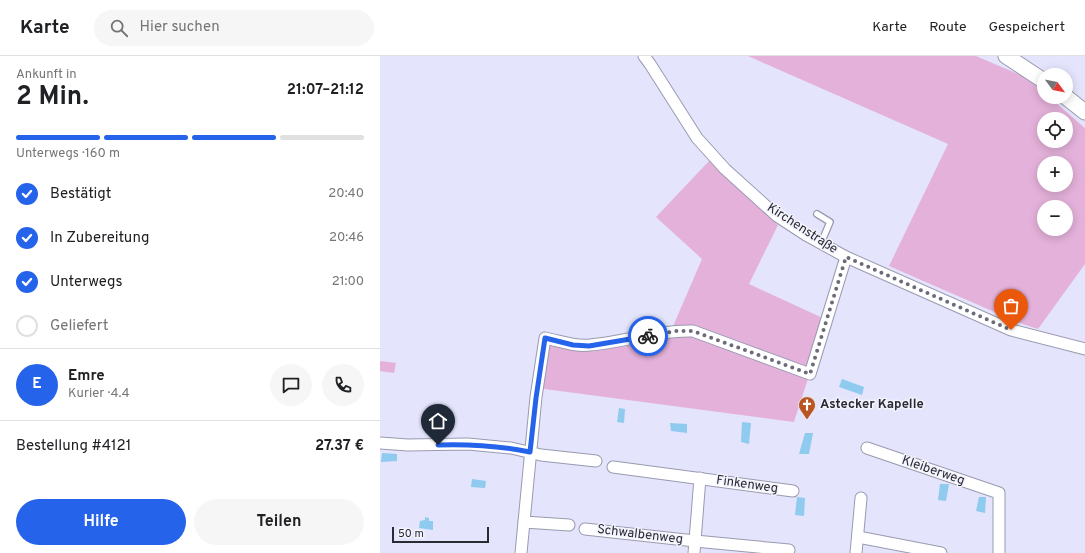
<!DOCTYPE html>
<html lang="de">
<meta charset="utf-8">
<style>
:root{--surface:#fff;--page:#f6f6f6;--text:#202124;--muted:#757577;--line:#e0e0e0;--accent:#2563eb}
body{margin:0;font-family:Overpass,sans-serif;background:var(--page);color:var(--text);height:100vh;display:flex;flex-direction:column;font-size:15px;white-space:nowrap}
*{box-sizing:border-box;margin:0}
p{font-size:13px;color:var(--muted)}
.icon{flex:none;width:22px;height:22px;fill:none;stroke:currentColor;stroke-width:2;stroke-linecap:round;stroke-linejoin:round}
.map{position:relative;flex:1;overflow:hidden}
.details{display:flex;flex-direction:column;background:var(--surface);width:380px}
.details>*{flex:none}
.needle{width:26px;rotate:122deg}
.fabs{position:absolute;left:657px;top:12px;display:grid;gap:8px}
.fabs a{display:grid;place-items:center;width:36px;height:36px;border-radius:50%;background:var(--surface);box-shadow:0 2px 10px #0003;font-size:20px}
.scale{position:absolute;left:12px;bottom:10px;width:97px;box-sizing:border-box;padding-left:4px;border:2px solid #2a2a33;border-top:0;font-size:11px;line-height:14px;white-space:nowrap;color:#2a2a33;-webkit-text-stroke:3px #f2f3fc;paint-order:stroke}
.pin{position:absolute;display:grid;place-items:center;width:34px;height:34px;color:#fff;margin:-41px -17px;border-radius:50% 50% 50% 0;rotate:-45deg;box-shadow:0 0 4px #0007}
.pin .icon{rotate:45deg}
.courier{position:absolute;display:grid;place-items:center;width:40px;height:40px;margin:-20px;border:3px solid #2563eb;border-radius:50%;background:#fff;color:#222;box-shadow:0 1px 5px #0007}
.overview em{font-style:normal;font-weight:700}
.overview div{display:flex;flex-direction:column-reverse}
.overview{display:flex;align-items:center;justify-content:space-between;height:68px;padding:0 16px}
h1{font-size:26px;font-weight:700;line-height:30px}
.bar{display:grid;grid-template-columns:repeat(4,1fr);gap:6px 4px;align-content:center;height:48px;padding:0 16px}
.bar i{height:5px;border-radius:3px;background:var(--line)}
.bar .on{background:var(--accent)}
.bar p{grid-column:span 4}
.line{display:flex;align-items:center;gap:10px;padding:0 16px;border-top:1px solid var(--line)}
.line div{flex:1}
.round{display:grid;place-items:center;flex:none;width:42px;height:42px;border-radius:21px;background:var(--page)}
ol{padding:0 16px;list-style:none}
li{display:flex;align-items:center;gap:12px;height:44px}
li p{margin-inline-start:auto}
li .icon{padding:4px;border-radius:50%;background:var(--accent);color:#fff;stroke-width:4}
li:last-child{color:var(--muted)}
li i{width:22px;height:22px;border:2px solid var(--line);border-radius:50%}
.action{display:flex;gap:8px;margin-top:auto;padding:8px 16px}
.action a{flex:1;height:46px;border-radius:24px;background:var(--accent);color:#fff;font-size:16px;font-weight:700;line-height:46px;text-align:center}
.action a+a{background:var(--page);color:var(--text)}
header{display:flex;align-items:center;gap:24px;box-sizing:border-box;height:56px;padding:0 20px;background:var(--surface);border-bottom:1px solid var(--line)}
header strong{font-size:19px}
nav{display:flex;gap:22px;margin-inline-start:auto;font-size:14px}
.search{width:280px;height:36px;background:var(--page);display:flex;align-items:center;gap:10px;box-sizing:border-box;padding:0 14px;border-radius:22px;color:var(--muted);font-size:15px}
main{display:flex;flex:1;min-height:0}
.map>svg:first-child{display:block}
.green{fill:#e4b1da;fill-rule:evenodd}
.water{fill:#8fcaef}
.lines{fill:none;stroke-linecap:round;stroke-linejoin:round}
.lane-casing{stroke:#999ab0;stroke-width:8}
.street-casing{stroke:#999ab0;stroke-width:13}
.secondary-casing{stroke:#999ab0;stroke-width:17}
.lane{stroke:#fff;stroke-width:5.5}
.street{stroke:#fff;stroke-width:11}
.secondary{stroke:#fff;stroke-width:15}
.done{stroke:#6b6b79;stroke-width:4;stroke-dasharray:0 7.2}
.route{stroke:#2563eb;stroke-width:5}
.labels{text-anchor:middle;dominant-baseline:central;stroke-width:3;stroke-linejoin:round;paint-order:stroke}
.street-label{font-size:13px;fill:#2a2a33;stroke:#f2f3fc}
.poi-label{font-size:13px;font-weight:bold;fill:#2a2a33;stroke:#f2f3fc;text-anchor:start}
</style>
<header>
<strong>Karte</strong>
<div class="search"><svg class="icon" aria-label="search" viewBox="0 0 24 24"><circle cx="10" cy="10" r="6"/><path d="M15 15l6 6"/></svg>Hier suchen</div>
<nav><a>Karte</a><a>Route</a><a>Gespeichert</a></nav>
</header>
<main>
<section class="details">
<div class="overview"><div><h1>2 Min.</h1><p>Ankunft in</p></div><em>21:07–21:12</em></div>
<div class="bar"><i class="on"></i><i class="on"></i><i class="on"></i><i></i><p>Unterwegs · 160 m</p></div>
<ol>
<li><svg class="icon" aria-label="check" viewBox="0 0 24 24"><path d="M5 12l5 5 9-10"/></svg>Bestätigt<p>20:40</p></li>
<li><svg class="icon" aria-label="check" viewBox="0 0 24 24"><path d="M5 12l5 5 9-10"/></svg>In Zubereitung<p>20:46</p></li>
<li><svg class="icon" aria-label="check" viewBox="0 0 24 24"><path d="M5 12l5 5 9-10"/></svg>Unterwegs<p>21:00</p></li>
<li><i></i>Geliefert</li>
</ol>
<div class="line" style="height:72px"><b class="round" style="background:var(--accent);color:#fff">E</b><div><b>Emre</b><p>Kurier · 4.4</p></div><a class="round"><svg class="icon" aria-label="chat" viewBox="0 0 24 24"><path d="M4 5h16v11H9l-5 4z"/></svg></a><a class="round"><svg class="icon" aria-label="phone" viewBox="0 0 24 24"><path d="M5 4h4l2 5-3 2q2 4 5 5l2-3 5 2v4C11 20 4 13 5 4z"/></svg></a></div>
<div class="line" style="height:52px"><div>Bestellung #4121</div><b>27.37 €</b></div>
<div class="action"><a>Hilfe</a><a>Teilen</a></div>
</section>
<div class="map">
<svg width="705" height="497" viewBox="0 0 705 497">
<rect width="100%" height="100%" fill="#e4e4fc"/>
<g class="green">
<path d="M368 0H596L647 22 664 37V41H669L705 72V208L658 273 640 267 509 210 568 88ZM664 63H686V85H664ZM664 107H686V129H664ZM664 151H686V173H664Z"/>
<polygon points="330,104 398,169 369,228 447,264 414,366 157,332 165,282 193,289 291,275 322,203 276,161"/>
<polygon points="0,305 16,307 14,317 0,315"/>
</g>
<g class="water">
<polygon points="462,323 484,331 482,339 459,331"/>
<polygon points="239,352 245,353 244,367 237,366"/>
<polygon points="362,366 371,367 369,388 361,386"/>
<polygon points="290,367 307,368 307,377 291,375"/>
<polygon points="425,377 433,377 429,398 419,398"/>
<polygon points="2,397 17,398 17,405 1,406"/>
<polygon points="92,423 106,425 105,432 91,431"/>
<polygon points="560,428 569,428 566,445 558,444"/>
<polygon points="417,441 425,442 424,460 415,459"/>
<polygon points="599,441 606,441 605,457 596,455"/>
<polygon points="45,461 49,462 49,465 53,465 53,474 39,472 40,465 45,464"/>
</g>
<g class="lines">
<g class="lane-casing">
<polyline id="lane" points="437,158 450,166 441,187"/>
</g>
<g class="street-casing">
<g id="street">
<polyline points="264,0 270,8 317,82 345,113 397,160 426,179 466,201 631,274 705,293"/>
<polyline points="0,387 28,389 88,388 131,392 161,399 216,405"/>
<polyline points="487,392 619,437 619,497"/>
<polyline points="233,411 413,435"/>
<polyline points="144,466 189,469"/>
<polyline points="205,473 315,485 409,494"/>
<polyline points="478,481 561,497"/>
<path d="M141 497 156 341 165 282C180 285 195 291 210 289 245 286 278 274 313 275L430 318 466 201"/>
<polyline points="314,497 320,422"/>
<polyline points="476,497 481,442"/>
</g>
</g>
<g class="secondary-casing">
<g id="secondary">
<polyline points="626,0 664,25"/>
<polyline points="686,41 705,56"/>
</g>
</g>
<use href="#lane" class="lane"/>
<use href="#street" class="street"/>
<use href="#secondary" class="secondary"/>
</g>
<g class="lines">
<polyline class="done" points="268,280 296,275 313,275 430,318 466,201 631,274"/>
<path class="route" d="M58 389C89 388 120 390 150 396L156 342 165 282 193 289 209 290 268 280"/>
</g>
<defs>
<g id="church-pin" transform="scale(0.9)"><path d="M0 17L-7.5 6A9.5 9.5 0 1 1 7.5 6Z" fill="#b95521" stroke="#f2f3fc"/><path d="M-1.2-6h2.4v3.5h3.3v2.4h-3.3V6h-2.4V-.1h-3.3v-2.4h3.3Z" fill="#fff"/></g>
</defs>
<g fill-rule="evenodd">
<use href="#church-pin" x="427" y="349"/>
</g>
<g class="labels">
<g class="street-label">
<text transform="translate(422 173) rotate(33)">Kirchenstraße</text>
<text transform="translate(553 415) rotate(19)">Kleiberweg</text>
<text transform="translate(367 429) rotate(8)">Finkenweg</text>
<text transform="translate(260 479) rotate(7)">Schwalbenweg</text>
</g>
<g class="poi-label">
<text x="440" y="349">Astecker Kapelle</text>
</g>
</g>
</svg>
<div class="fabs">
<a><svg class="needle" viewBox="-14 -14 28 28"><path d="M0-13l5 13h-10z" fill="#e53935"/><path d="M0 13l5-13h-10z" fill="#757577"/></svg></a>
<a><svg class="icon" aria-label="locate" viewBox="0 0 24 24"><circle cx="12" cy="12" r="6"/><path d="M12 2v4M12 18v4M2 12h4M18 12h4"/></svg></a>
<a>+</a>
<a>−</a>
</div>
<div class="scale">50 m</div>
<div class="pin" style="left:631px;top:274px;background:#ea580c"><svg class="icon" aria-label="bag" viewBox="0 0 24 24"><path d="M5 8h14l-1 12H6zM9 8a3 3 0 0 1 6 0"/></svg></div>
<div class="pin" style="left:58px;top:389px;background:#1f2937"><svg class="icon" aria-label="home" viewBox="0 0 24 24"><path d="M3 11l9-7 9 7M6 9v11h12V9"/></svg></div>
<div class="courier" style="left:268px;top:280px"><svg class="icon" aria-label="bike" viewBox="0 0 24 24"><circle cx="6" cy="16" r="4"/><circle cx="18" cy="16" r="4"/><path d="M6 16l4-8h5l3 8M10 8l3 8H6M13 5h3"/></svg></div>
</div>
</main>
